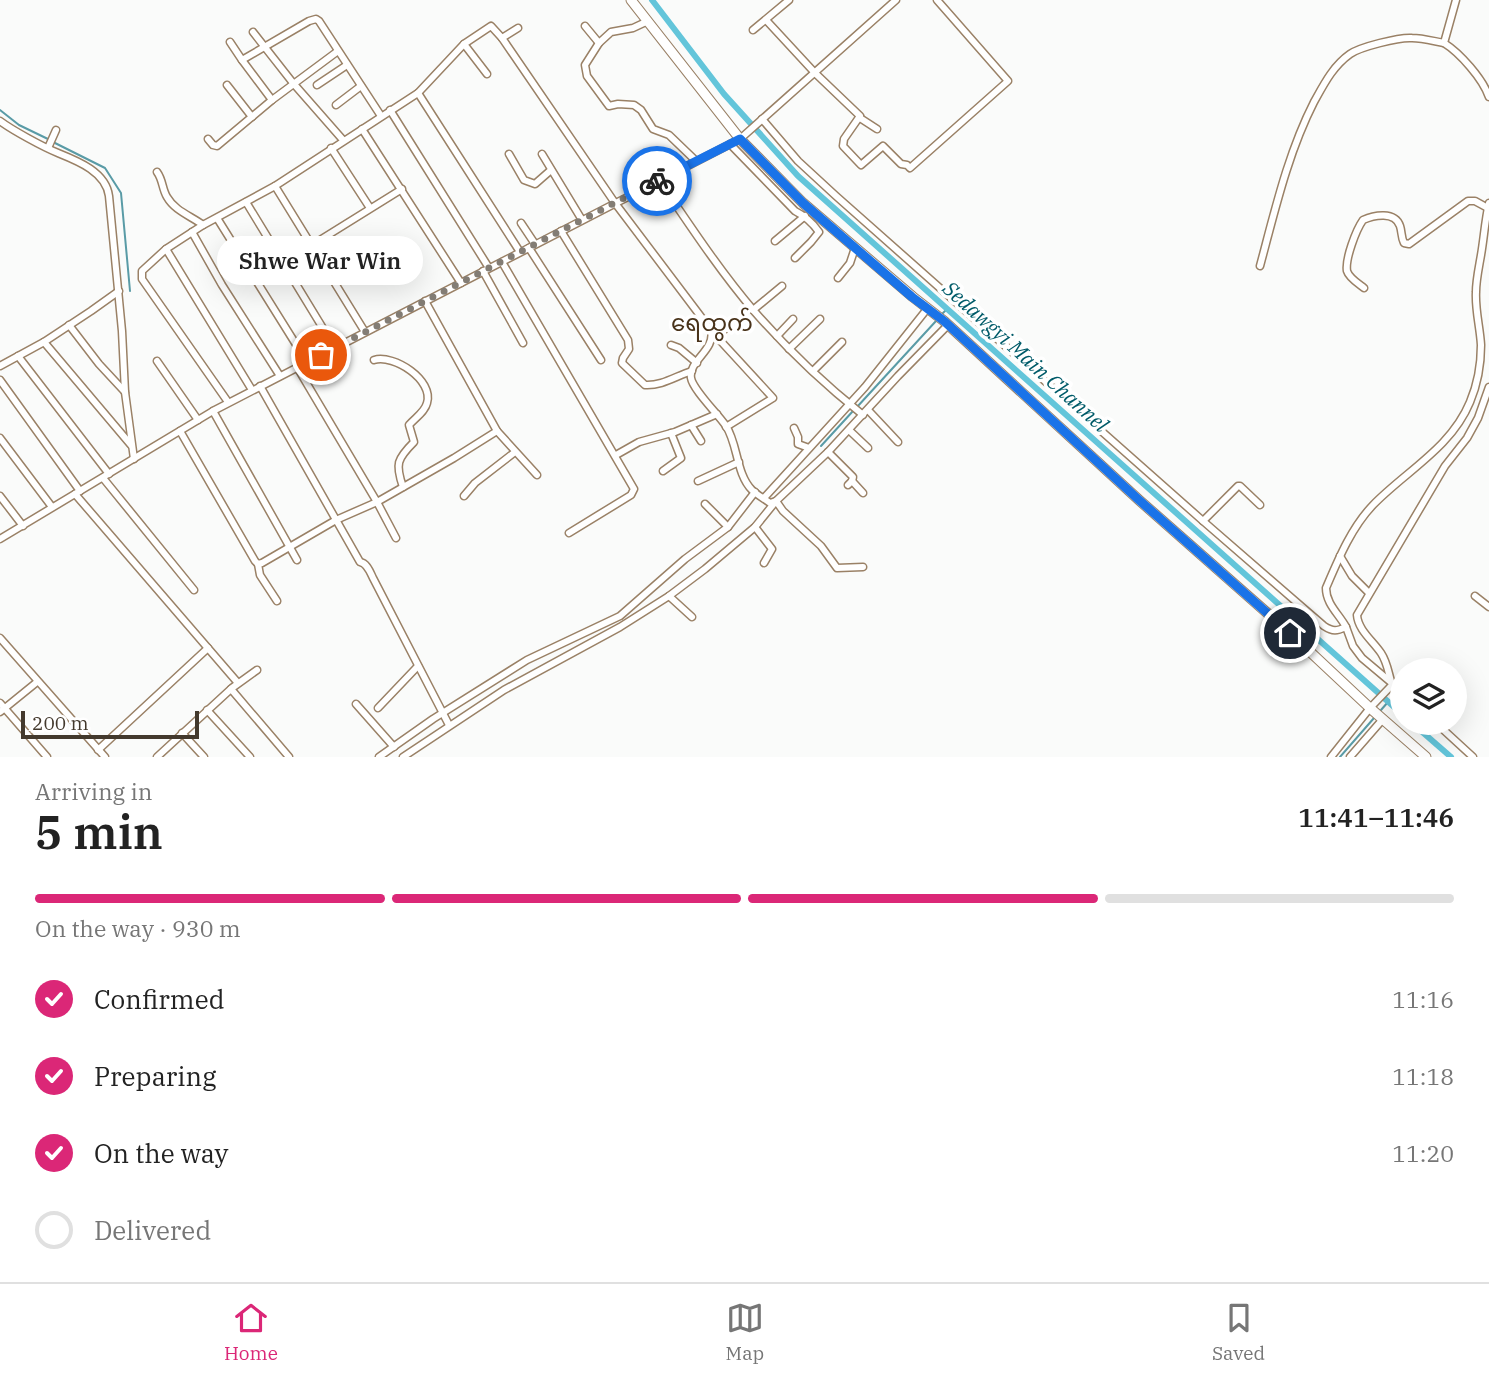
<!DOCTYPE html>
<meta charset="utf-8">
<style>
:root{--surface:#fff;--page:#f2f2f2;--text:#222;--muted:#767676;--line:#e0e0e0;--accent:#db2777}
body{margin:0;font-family:"IBM Plex Serif","Noto Sans Myanmar",serif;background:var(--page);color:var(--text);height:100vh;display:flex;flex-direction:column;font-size:26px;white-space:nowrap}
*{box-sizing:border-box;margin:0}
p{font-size:23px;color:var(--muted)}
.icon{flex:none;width:38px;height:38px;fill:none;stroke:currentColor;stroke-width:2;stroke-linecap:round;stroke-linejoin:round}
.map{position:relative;height:757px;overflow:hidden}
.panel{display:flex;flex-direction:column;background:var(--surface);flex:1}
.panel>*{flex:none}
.tools{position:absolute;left:1390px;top:658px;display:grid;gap:14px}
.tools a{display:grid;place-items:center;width:77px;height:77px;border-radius:50%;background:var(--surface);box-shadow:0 7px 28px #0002;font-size:35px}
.scale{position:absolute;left:21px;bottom:18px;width:178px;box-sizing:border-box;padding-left:7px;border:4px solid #43392d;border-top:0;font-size:19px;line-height:24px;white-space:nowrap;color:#43392d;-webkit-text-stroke:5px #fff;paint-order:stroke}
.pin{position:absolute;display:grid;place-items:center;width:60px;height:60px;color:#fff;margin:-30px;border:4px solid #fff;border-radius:50%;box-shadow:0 2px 7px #0007}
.courier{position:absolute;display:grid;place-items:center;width:70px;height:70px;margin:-35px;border:5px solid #1a73e8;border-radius:50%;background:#fff;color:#222;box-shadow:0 2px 9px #0007}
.bubble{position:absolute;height:49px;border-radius:24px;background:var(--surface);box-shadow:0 7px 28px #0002;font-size:23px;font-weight:600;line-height:49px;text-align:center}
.headline em{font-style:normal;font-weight:600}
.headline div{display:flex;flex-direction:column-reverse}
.headline{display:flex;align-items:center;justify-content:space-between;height:119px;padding:0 35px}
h1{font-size:46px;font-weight:600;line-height:52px}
.bar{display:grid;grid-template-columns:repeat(4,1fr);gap:10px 7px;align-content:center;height:84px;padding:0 35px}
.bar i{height:9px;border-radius:5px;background:var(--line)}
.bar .on{background:var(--accent)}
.bar p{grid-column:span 4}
ol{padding:0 35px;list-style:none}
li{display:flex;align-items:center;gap:21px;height:77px}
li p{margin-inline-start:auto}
li .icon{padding:7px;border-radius:50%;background:var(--accent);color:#fff;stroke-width:4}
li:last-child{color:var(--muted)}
li i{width:38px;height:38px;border:4px solid var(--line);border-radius:50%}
.tabs{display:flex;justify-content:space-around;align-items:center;height:98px;border-top:2px solid var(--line);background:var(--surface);font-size:19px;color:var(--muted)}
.tabs a{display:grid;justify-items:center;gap:4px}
.tabs .on{color:var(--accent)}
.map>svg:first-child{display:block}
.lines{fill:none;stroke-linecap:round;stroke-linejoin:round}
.stream{stroke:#599ba6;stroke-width:2}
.canal{stroke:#63c5da;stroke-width:6}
.street-casing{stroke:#9a8166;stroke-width:9}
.secondary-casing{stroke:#9a8166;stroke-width:11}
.street{stroke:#fff;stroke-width:6}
.secondary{stroke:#fff;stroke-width:9}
.done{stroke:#837d75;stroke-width:7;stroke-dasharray:0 12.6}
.route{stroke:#1a73e8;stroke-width:9}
.labels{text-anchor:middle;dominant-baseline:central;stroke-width:7;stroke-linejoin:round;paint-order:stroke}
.water-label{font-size:21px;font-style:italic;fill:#005b69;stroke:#fff}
.quarter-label{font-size:23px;fill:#49331a;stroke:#fff}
</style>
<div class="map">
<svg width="1489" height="757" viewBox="0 0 1489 757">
<rect width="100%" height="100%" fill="#fafbfa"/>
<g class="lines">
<g class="stream">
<polyline points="0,110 19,125 50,140"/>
<polyline points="55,143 105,168 121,193 130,291"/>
<polyline points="942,314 947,309"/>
<polyline points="857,407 936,321"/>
<polyline points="821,446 853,411"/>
<polyline points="1381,710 1388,702"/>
<polyline points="1340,757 1374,718"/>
</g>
<g class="canal">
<polyline points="652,0 724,94 798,176 1402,714"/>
<polyline points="1412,723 1451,757"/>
</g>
<g class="street-casing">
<g id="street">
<path d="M1456 0 1444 43C1460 53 1483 79 1489 97"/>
<polyline points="766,20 815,73 860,116 844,139 843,146 861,165 883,146 901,164 907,165 910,168 1008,81 937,0"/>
<polyline points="648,21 633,28 611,32 599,43 585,65 587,76 609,106 618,104 634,105 641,110 653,129 669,135 696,161"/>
<polyline points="585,26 599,43"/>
<polyline points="753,30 789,0"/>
<polyline points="253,32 293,83 343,140"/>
<polyline points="502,38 518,28"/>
<polyline points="230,42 242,60 309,21 316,19 319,21 381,116"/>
<polyline points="464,44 487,74"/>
<polyline points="242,60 272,100"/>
<polyline points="227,85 252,117"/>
<polyline points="317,85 347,65"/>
<polyline points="418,93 520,252"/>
<polyline points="336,105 361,86"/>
<polyline points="390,110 489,268"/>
<polyline points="860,118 877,129"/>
<path d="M762 119 798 161 836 196 1203 521 1324 626C1333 632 1337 631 1346 627L1353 646 1362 658 1393 684"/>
<path d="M0 121C12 130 43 147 58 153 78 161 106 172 109 196L122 331 125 392 134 459"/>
<polyline points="362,129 461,283"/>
<polyline points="208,139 213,145 217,146 272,100 338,51"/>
<path d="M730 144 795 211C805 216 812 222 819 232L811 242 795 258"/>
<polyline points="48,148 56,130"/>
<polyline points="331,148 370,208"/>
<polyline points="509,154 524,180 535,184 551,170"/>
<polyline points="542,154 582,220"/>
<path d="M157 172C163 180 162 189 167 197 175 211 191 216 203 225"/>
<path d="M659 180C689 224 719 270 754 311 787 349 824 384 863 415"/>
<polyline points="275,186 365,332"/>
<polyline points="246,202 335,348"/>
<polyline points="217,218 307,362"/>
<polyline points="521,223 535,244"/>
<path d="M561 231 628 340 629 349 623 358 622 363 645 385C662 386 676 376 692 371"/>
<polyline points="192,232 222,285 280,376"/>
<polyline points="775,241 805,216"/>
<polyline points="312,245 402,189"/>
<polyline points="529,248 601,360"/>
<polyline points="166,249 252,390"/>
<polyline points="502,262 634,489 631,495 569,533"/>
<path d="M1260 266C1275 210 1288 153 1314 102 1324 84 1333 66 1350 54 1360 47 1399 37 1412 38 1422 38 1433 41 1444 43"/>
<polyline points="483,271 523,343"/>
<polyline points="330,274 354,265"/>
<polyline points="838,278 850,263 855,248"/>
<path d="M1364 288C1359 284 1349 278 1347 271 1345 259 1356 230 1363 220 1374 215 1395 211 1400 226 1402 232 1401 237 1404 243L1409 244 1468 201H1475L1488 208"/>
<polyline points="753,310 782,286"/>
<polyline points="69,325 99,364 125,392"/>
<polyline points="712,335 716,336 773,398 726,427"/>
<polyline points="716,336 728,327"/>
<polyline points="777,336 793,319"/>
<polyline points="44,342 131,445"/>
<polyline points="671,345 679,348 697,363"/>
<polyline points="789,349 820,319"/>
<polyline points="18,356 109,474"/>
<path d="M374 360C394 354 434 380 427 403 425 412 415 418 409 425L414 442C397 459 395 464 403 487"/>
<polyline points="157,361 198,420"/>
<polyline points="0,366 44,342 91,311 119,291"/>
<polyline points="297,367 377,502 396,538"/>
<polyline points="813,371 842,342"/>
<polyline points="0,380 80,491"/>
<path d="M260 386 360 562C367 563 370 572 373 578L449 725"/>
<path d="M228 402 142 279V271L166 249 203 225 275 186 418 93 464 44 491 26 502 38 615 203 711 330C716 350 688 361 691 378 693 390 718 414 726 426 738 444 736 474 752 490 757 495 765 499 770 503L776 501 783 511 821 546 837 568 863 567"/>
<polyline points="868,410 898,442"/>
<polyline points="213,411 297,560"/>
<polyline points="691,425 701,441"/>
<polyline points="794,428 798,437 798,444 809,448"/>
<polyline points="849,430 868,448"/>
<polyline points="180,431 255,561 258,564 262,563 336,520 377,502 454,458 497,431 425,301"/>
<polyline points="497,431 537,475"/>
<polyline points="0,438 52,507"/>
<polyline points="828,452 853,477 852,481 848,485"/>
<polyline points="616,455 639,442 675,432 717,414"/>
<polyline points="663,471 681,458 671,433"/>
<polyline points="103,478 194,590"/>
<polyline points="698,481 739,462"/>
<polyline points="852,481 863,493"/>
<polyline points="75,494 238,683"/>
<polyline points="0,496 23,526"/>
<polyline points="464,496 475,483 515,452"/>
<polyline points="764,498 865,387 927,309"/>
<polyline points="705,504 728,527"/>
<polyline points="1203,521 1238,486 1240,486 1260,505"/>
<polyline points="755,527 772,549 764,563"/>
<polyline points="0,539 213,411 740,139 896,0"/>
<polyline points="1340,556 1352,576 1369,593"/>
<polyline points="258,564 260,575 277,601"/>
<polyline points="669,596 692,617"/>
<polyline points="1475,596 1489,607"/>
<path d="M1346 627C1339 614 1326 604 1326 588 1338 560 1351 528 1373 505 1406 471 1451 448 1470 402 1478 383 1481 365 1481 345 1480 327 1475 310 1476 292 1476 280 1479 267 1481 255 1484 238 1485 220 1489 203"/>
<polyline points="0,638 105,757"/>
<path d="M1391 681C1388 671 1387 662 1381 653 1373 641 1358 630 1357 615L1445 466 1467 438 1478 418 1489 387"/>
<polyline points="231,689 289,757"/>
<polyline points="0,703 47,757"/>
<polyline points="356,704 394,747"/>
<polyline points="378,708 418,666"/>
<polyline points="207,710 250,757"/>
<polyline points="0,712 37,682"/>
<polyline points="1436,723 1473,757"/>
<polyline points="182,733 204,757"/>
<polyline points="98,750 208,648"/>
<polyline points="157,757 232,688 257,670"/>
<polyline points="379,757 433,719 527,660 620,616 685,559 728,527 755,492"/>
<polyline points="403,757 504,690 620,627 669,596 705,569 755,527 776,501 828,452 898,376 948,325"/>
<polyline points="1331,757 1370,708 1393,684 1402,692"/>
<polyline points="1350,757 1383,719"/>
</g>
</g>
<g class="secondary-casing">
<polyline id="secondary" points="631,0 740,139 803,203 913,297 944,321 1139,500 1290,633 1370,708 1426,757"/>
</g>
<use href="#street" class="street"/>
<use href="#secondary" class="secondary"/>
</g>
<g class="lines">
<polyline class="done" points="321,355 657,181"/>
<polyline class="route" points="657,181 740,139 803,203 912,297 944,321 1139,500 1290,633"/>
</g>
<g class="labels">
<g class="water-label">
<text transform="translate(1026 356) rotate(42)">Sedawgyi Main Channel</text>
</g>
<g class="quarter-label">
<text x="712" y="322">ရေထွက်</text>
</g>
</g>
</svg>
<div class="tools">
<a><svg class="icon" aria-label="layers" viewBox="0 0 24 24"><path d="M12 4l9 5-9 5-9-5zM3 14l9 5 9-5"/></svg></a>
</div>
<div class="scale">200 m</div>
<div class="pin" style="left:321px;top:355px;background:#ea580c"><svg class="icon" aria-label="bag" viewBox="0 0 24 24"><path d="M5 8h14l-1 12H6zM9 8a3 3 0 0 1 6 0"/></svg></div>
<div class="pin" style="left:1290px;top:633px;background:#1f2937"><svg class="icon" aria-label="home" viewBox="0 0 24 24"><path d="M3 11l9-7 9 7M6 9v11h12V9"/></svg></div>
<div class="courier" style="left:657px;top:181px"><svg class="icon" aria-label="bike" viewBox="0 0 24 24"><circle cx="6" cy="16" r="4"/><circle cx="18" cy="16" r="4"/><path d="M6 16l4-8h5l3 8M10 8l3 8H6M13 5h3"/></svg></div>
<div class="bubble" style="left:217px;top:236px;width:206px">Shwe War Win</div>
</div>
<section class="panel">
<div class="headline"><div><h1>5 min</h1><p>Arriving in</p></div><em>11:41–11:46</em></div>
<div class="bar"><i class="on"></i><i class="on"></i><i class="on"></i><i></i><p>On the way · 930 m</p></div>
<ol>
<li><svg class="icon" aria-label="check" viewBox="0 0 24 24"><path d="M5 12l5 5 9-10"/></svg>Confirmed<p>11:16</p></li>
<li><svg class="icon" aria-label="check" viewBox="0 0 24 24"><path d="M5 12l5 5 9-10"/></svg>Preparing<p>11:18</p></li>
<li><svg class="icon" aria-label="check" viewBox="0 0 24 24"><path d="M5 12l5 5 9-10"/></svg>On the way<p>11:20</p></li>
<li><i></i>Delivered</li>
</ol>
</section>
<nav class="tabs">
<a class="on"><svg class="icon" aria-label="home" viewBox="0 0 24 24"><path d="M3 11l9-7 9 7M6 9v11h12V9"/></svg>Home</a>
<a><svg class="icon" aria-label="map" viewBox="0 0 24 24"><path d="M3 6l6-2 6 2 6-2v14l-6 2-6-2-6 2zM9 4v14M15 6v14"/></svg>Map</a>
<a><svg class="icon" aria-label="saved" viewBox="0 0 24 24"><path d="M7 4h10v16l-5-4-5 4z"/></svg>Saved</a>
</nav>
